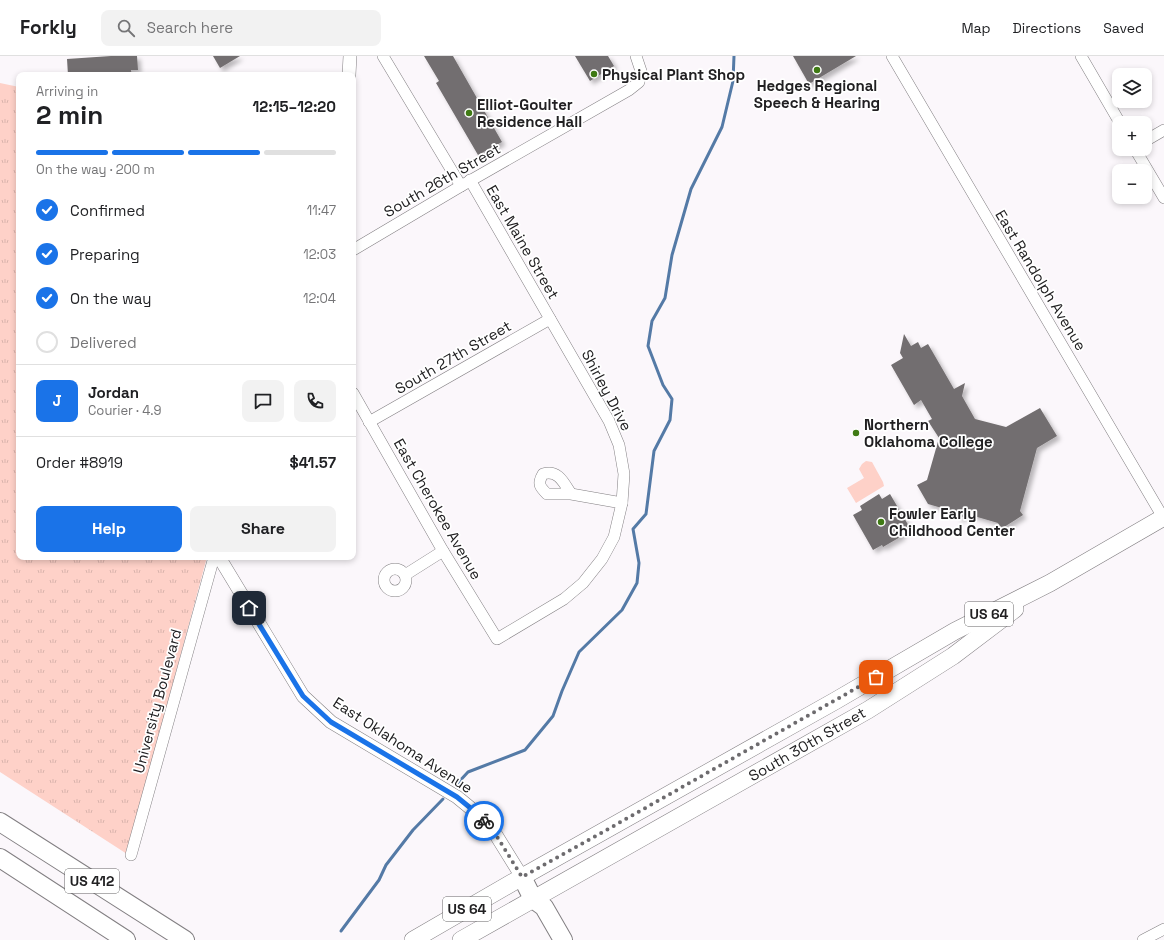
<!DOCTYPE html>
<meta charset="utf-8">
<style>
:root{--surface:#fff;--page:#f2f2f2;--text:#202124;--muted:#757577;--line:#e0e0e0;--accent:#1a73e8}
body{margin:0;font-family:"Space Grotesk",sans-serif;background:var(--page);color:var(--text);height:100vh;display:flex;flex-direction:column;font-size:15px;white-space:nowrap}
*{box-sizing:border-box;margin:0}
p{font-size:13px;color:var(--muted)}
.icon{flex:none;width:22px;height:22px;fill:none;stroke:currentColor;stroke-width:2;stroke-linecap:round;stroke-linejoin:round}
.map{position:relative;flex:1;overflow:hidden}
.sheet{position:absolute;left:16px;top:16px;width:340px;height:488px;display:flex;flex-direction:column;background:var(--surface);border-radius:8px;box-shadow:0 2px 6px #0003}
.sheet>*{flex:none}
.fabs{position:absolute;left:1112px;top:12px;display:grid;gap:8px}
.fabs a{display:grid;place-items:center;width:40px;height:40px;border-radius:8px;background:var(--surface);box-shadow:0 2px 6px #0003;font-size:20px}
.pin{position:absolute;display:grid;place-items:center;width:34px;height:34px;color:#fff;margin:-17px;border-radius:8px;box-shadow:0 2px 6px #0006}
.courier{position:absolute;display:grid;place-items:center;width:40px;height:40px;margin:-20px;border:3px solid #1a73e8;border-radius:50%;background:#fff;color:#222;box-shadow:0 1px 5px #0007}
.head em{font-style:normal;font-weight:700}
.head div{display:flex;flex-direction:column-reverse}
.head{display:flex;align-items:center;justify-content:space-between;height:68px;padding:0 20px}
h1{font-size:26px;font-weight:700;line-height:30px}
.bar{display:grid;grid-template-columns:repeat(4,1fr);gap:6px 4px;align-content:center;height:48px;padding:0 20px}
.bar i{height:5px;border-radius:3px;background:var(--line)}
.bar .active{background:var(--accent)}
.bar p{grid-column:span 4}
.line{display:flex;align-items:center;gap:10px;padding:0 20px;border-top:1px solid var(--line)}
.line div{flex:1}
.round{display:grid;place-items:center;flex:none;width:42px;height:42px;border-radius:8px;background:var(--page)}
ol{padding:0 20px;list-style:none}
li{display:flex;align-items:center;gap:12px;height:44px}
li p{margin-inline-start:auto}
li .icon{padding:4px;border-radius:50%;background:var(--accent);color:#fff;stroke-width:4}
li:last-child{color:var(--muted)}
li i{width:22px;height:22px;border:2px solid var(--line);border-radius:50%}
.action{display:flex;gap:8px;margin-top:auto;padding:8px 20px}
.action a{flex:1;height:46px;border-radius:8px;background:var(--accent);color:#fff;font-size:16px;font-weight:700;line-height:46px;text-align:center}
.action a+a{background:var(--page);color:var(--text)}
header{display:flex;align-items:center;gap:24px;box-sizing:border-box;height:56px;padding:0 20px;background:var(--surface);border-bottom:1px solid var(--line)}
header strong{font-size:19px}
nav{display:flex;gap:22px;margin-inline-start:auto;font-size:14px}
.search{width:280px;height:36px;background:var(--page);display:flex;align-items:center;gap:10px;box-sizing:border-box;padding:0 14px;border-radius:8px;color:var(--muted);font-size:15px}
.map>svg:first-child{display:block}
.grass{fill:url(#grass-tufts)}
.green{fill:#fed1c8}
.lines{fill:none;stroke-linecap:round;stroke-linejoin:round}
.stream{stroke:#547aa6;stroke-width:3}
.building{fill:#726e6f;filter:url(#shadow)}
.minor-casing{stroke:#827f82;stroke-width:12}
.tertiary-casing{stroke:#827f82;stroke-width:14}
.primary-casing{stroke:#827f82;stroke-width:18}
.trunk-casing{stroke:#827f82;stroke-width:20}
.minor{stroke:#fff;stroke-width:11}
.tertiary{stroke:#fff;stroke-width:13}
.primary{stroke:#fff;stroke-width:17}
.trunk{stroke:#fff;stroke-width:18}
.done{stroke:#6d6b6e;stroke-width:4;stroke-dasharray:0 7.2}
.route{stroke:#1a73e8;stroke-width:5}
.poi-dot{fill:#3f7a14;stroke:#fff;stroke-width:1.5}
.labels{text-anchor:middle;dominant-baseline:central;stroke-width:3.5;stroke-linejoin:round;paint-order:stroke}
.shield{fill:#fff;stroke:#646364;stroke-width:1}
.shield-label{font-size:14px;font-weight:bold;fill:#212022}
.poi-label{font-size:15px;font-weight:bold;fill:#212022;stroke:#fff;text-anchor:start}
.street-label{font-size:15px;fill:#212022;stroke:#fff}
</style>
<header>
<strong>Forkly</strong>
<div class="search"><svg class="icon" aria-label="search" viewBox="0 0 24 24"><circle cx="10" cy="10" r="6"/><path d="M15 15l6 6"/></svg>Search here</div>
<nav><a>Map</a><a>Directions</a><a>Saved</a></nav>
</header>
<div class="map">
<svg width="1164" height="884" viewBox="0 0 1164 884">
<defs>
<pattern id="grass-tufts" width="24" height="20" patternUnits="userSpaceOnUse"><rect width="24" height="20" fill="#fed1c8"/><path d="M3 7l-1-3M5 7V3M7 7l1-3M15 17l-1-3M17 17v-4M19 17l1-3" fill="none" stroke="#d9b3ac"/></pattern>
<filter id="shadow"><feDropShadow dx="3.5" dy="3.5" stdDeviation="2" flood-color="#0004"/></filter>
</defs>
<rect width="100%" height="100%" fill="#fbf7fb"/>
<polygon class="grass" points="0,27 19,31 19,501 207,501 127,798 0,716"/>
<polygon class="green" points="866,405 872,406 883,426 884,430 856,447 847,432 864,422 859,413 862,408"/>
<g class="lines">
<g class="stream">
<polyline points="456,729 468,716 525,694 553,660 562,635 579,596 622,554 637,527 639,507 633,473 646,458 654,395 670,364 672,343 663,329 648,290 652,265 665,242 672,199 691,133 722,71 733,25 734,0"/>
<polyline points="341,875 379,824 386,809 413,774 443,743"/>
</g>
</g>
<g class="building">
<polygon points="111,0 137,0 138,14 131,14 132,19 68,19 67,3"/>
<polygon points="213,0 240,0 220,12"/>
<polygon points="424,0 453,0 502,86 478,99 436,27 439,25"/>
<polygon points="575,0 608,0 614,10 590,25"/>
<polygon points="793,0 856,0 809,28"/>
<polygon points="904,278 911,290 918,286 921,292 928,288 954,333 965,327 962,340 975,363 1006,371 1040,352 1057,380 1037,392 1020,455 1023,459 1001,473 998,467 967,458 958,464 959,457 928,448 917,429 927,424 939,382 928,365 932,363 921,344 914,349 891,309 903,302 900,297"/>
<polygon points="879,438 882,443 890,438 910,472 901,478 902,480 883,491 882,489 873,494 853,459 862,454 860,450"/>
</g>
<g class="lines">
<g class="minor-casing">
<g id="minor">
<polyline points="383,0 461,130"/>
<polyline points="892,0 1164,463"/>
<polyline points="1081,0 1120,67"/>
<polyline points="1145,85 1164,74"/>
<polyline points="1135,93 1164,142"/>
<polyline points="353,194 461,130 629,34 639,26 641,15 636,0"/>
<polyline points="353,337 443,495 497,583 564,543 583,527 602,503 614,481 622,447 624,418 619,389 609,365 470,124"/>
<polyline points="369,366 550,263"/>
<path d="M571 438H547C540 431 537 428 543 418 558 413 564 427 571 438L622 447"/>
<circle cx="395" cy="524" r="11"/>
<polyline points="405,519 443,495"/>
<polyline points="131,799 214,501"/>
<polyline points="1143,884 1164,873"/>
</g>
</g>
<g class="tertiary-casing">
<g id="tertiary">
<polyline points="349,19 350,0"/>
<polyline points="219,501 303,640 331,666 457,741 479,759 496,779 522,821"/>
</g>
</g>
<g class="primary-casing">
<g id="primary">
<polyline points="413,884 522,821 835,645 955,575 1050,527 1164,461"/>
<polyline points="461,884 868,654 953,600 1015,553"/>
</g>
</g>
<g class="trunk-casing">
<g id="trunk">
<polyline points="0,766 185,884"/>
<polyline points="0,802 126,884"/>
<polyline points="522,821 533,843 544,851 563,884"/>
</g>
</g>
<use href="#minor" class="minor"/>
<use href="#tertiary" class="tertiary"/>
<use href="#primary" class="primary"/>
<use href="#trunk" class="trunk"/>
</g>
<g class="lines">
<polyline class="done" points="484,765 496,779 522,821 603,776 876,621"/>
<polyline class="route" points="249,552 303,640 331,666 457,741 479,759 484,765"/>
</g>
<g class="poi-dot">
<circle cx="817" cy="14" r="4"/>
<circle cx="594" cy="18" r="4"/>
<circle cx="469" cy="57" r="4"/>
<circle cx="856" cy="377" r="4"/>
<circle cx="881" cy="466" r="4"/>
</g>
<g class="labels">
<g class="shield">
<rect x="965" y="546" width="48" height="24" rx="3"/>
<rect x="65" y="813" width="54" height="24" rx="3"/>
<rect x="443" y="841" width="48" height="24" rx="3"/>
</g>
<g class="shield-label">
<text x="989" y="558">US 64</text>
<text x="92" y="825">US 412</text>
<text x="467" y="853">US 64</text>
</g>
<g class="poi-label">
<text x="602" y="18">Physical Plant Shop</text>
<text x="817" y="29" text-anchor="middle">Hedges Regional<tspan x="817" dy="17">Speech &amp; Hearing</tspan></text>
<text x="477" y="48">Elliot-Goulter<tspan x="477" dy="17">Residence Hall</tspan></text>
<text x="864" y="368">Northern<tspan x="864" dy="17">Oklahoma College</tspan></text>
<text x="889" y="457">Fowler Early<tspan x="889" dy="17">Childhood Center</tspan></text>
</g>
<g class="street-label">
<text transform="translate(442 124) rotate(-30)">South 26th Street</text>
<text transform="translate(523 186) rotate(60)">East Maine Street</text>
<text transform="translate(1041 224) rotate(59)">East Randolph Avenue</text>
<text transform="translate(453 301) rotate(-30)">South 27th Street</text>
<text transform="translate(607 334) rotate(62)">Shirley Drive</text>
<text transform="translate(438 453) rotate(60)">East Cherokee Avenue</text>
<text transform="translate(157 645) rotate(-75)">University Boulevard</text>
<text transform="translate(807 688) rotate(-30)">South 30th Street</text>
<text transform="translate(403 689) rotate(33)">East Oklahoma Avenue</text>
</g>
</g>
</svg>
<div class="fabs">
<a><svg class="icon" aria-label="layers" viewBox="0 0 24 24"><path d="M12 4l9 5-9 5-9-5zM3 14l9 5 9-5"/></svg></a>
<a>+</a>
<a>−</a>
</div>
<div class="pin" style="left:876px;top:621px;background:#ea580c"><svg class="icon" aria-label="bag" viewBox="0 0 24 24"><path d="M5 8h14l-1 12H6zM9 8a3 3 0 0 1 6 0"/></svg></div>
<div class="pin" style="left:249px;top:552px;background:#1f2937"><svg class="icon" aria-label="home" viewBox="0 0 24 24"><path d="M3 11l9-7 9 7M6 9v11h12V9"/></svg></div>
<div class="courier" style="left:484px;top:765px"><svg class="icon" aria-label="bike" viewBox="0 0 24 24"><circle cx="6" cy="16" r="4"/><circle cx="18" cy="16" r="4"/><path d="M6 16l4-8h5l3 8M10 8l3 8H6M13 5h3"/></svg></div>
<section class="sheet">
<div class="head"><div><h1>2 min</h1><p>Arriving in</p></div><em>12:15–12:20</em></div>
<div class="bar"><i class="active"></i><i class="active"></i><i class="active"></i><i></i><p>On the way · 200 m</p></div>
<ol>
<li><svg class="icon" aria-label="check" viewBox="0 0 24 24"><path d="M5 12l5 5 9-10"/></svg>Confirmed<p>11:47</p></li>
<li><svg class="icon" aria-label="check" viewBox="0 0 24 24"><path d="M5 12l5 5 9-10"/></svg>Preparing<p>12:03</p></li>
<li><svg class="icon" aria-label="check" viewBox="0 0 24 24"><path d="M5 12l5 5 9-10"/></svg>On the way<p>12:04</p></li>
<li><i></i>Delivered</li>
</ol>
<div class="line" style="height:72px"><b class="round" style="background:var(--accent);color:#fff">J</b><div><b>Jordan</b><p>Courier · 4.9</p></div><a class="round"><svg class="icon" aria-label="chat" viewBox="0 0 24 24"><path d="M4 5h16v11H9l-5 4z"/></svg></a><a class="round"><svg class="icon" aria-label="phone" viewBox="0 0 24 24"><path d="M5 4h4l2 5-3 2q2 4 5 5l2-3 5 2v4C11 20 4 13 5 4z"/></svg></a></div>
<div class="line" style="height:52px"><div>Order #8919</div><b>$41.57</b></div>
<div class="action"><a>Help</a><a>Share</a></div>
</section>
</div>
